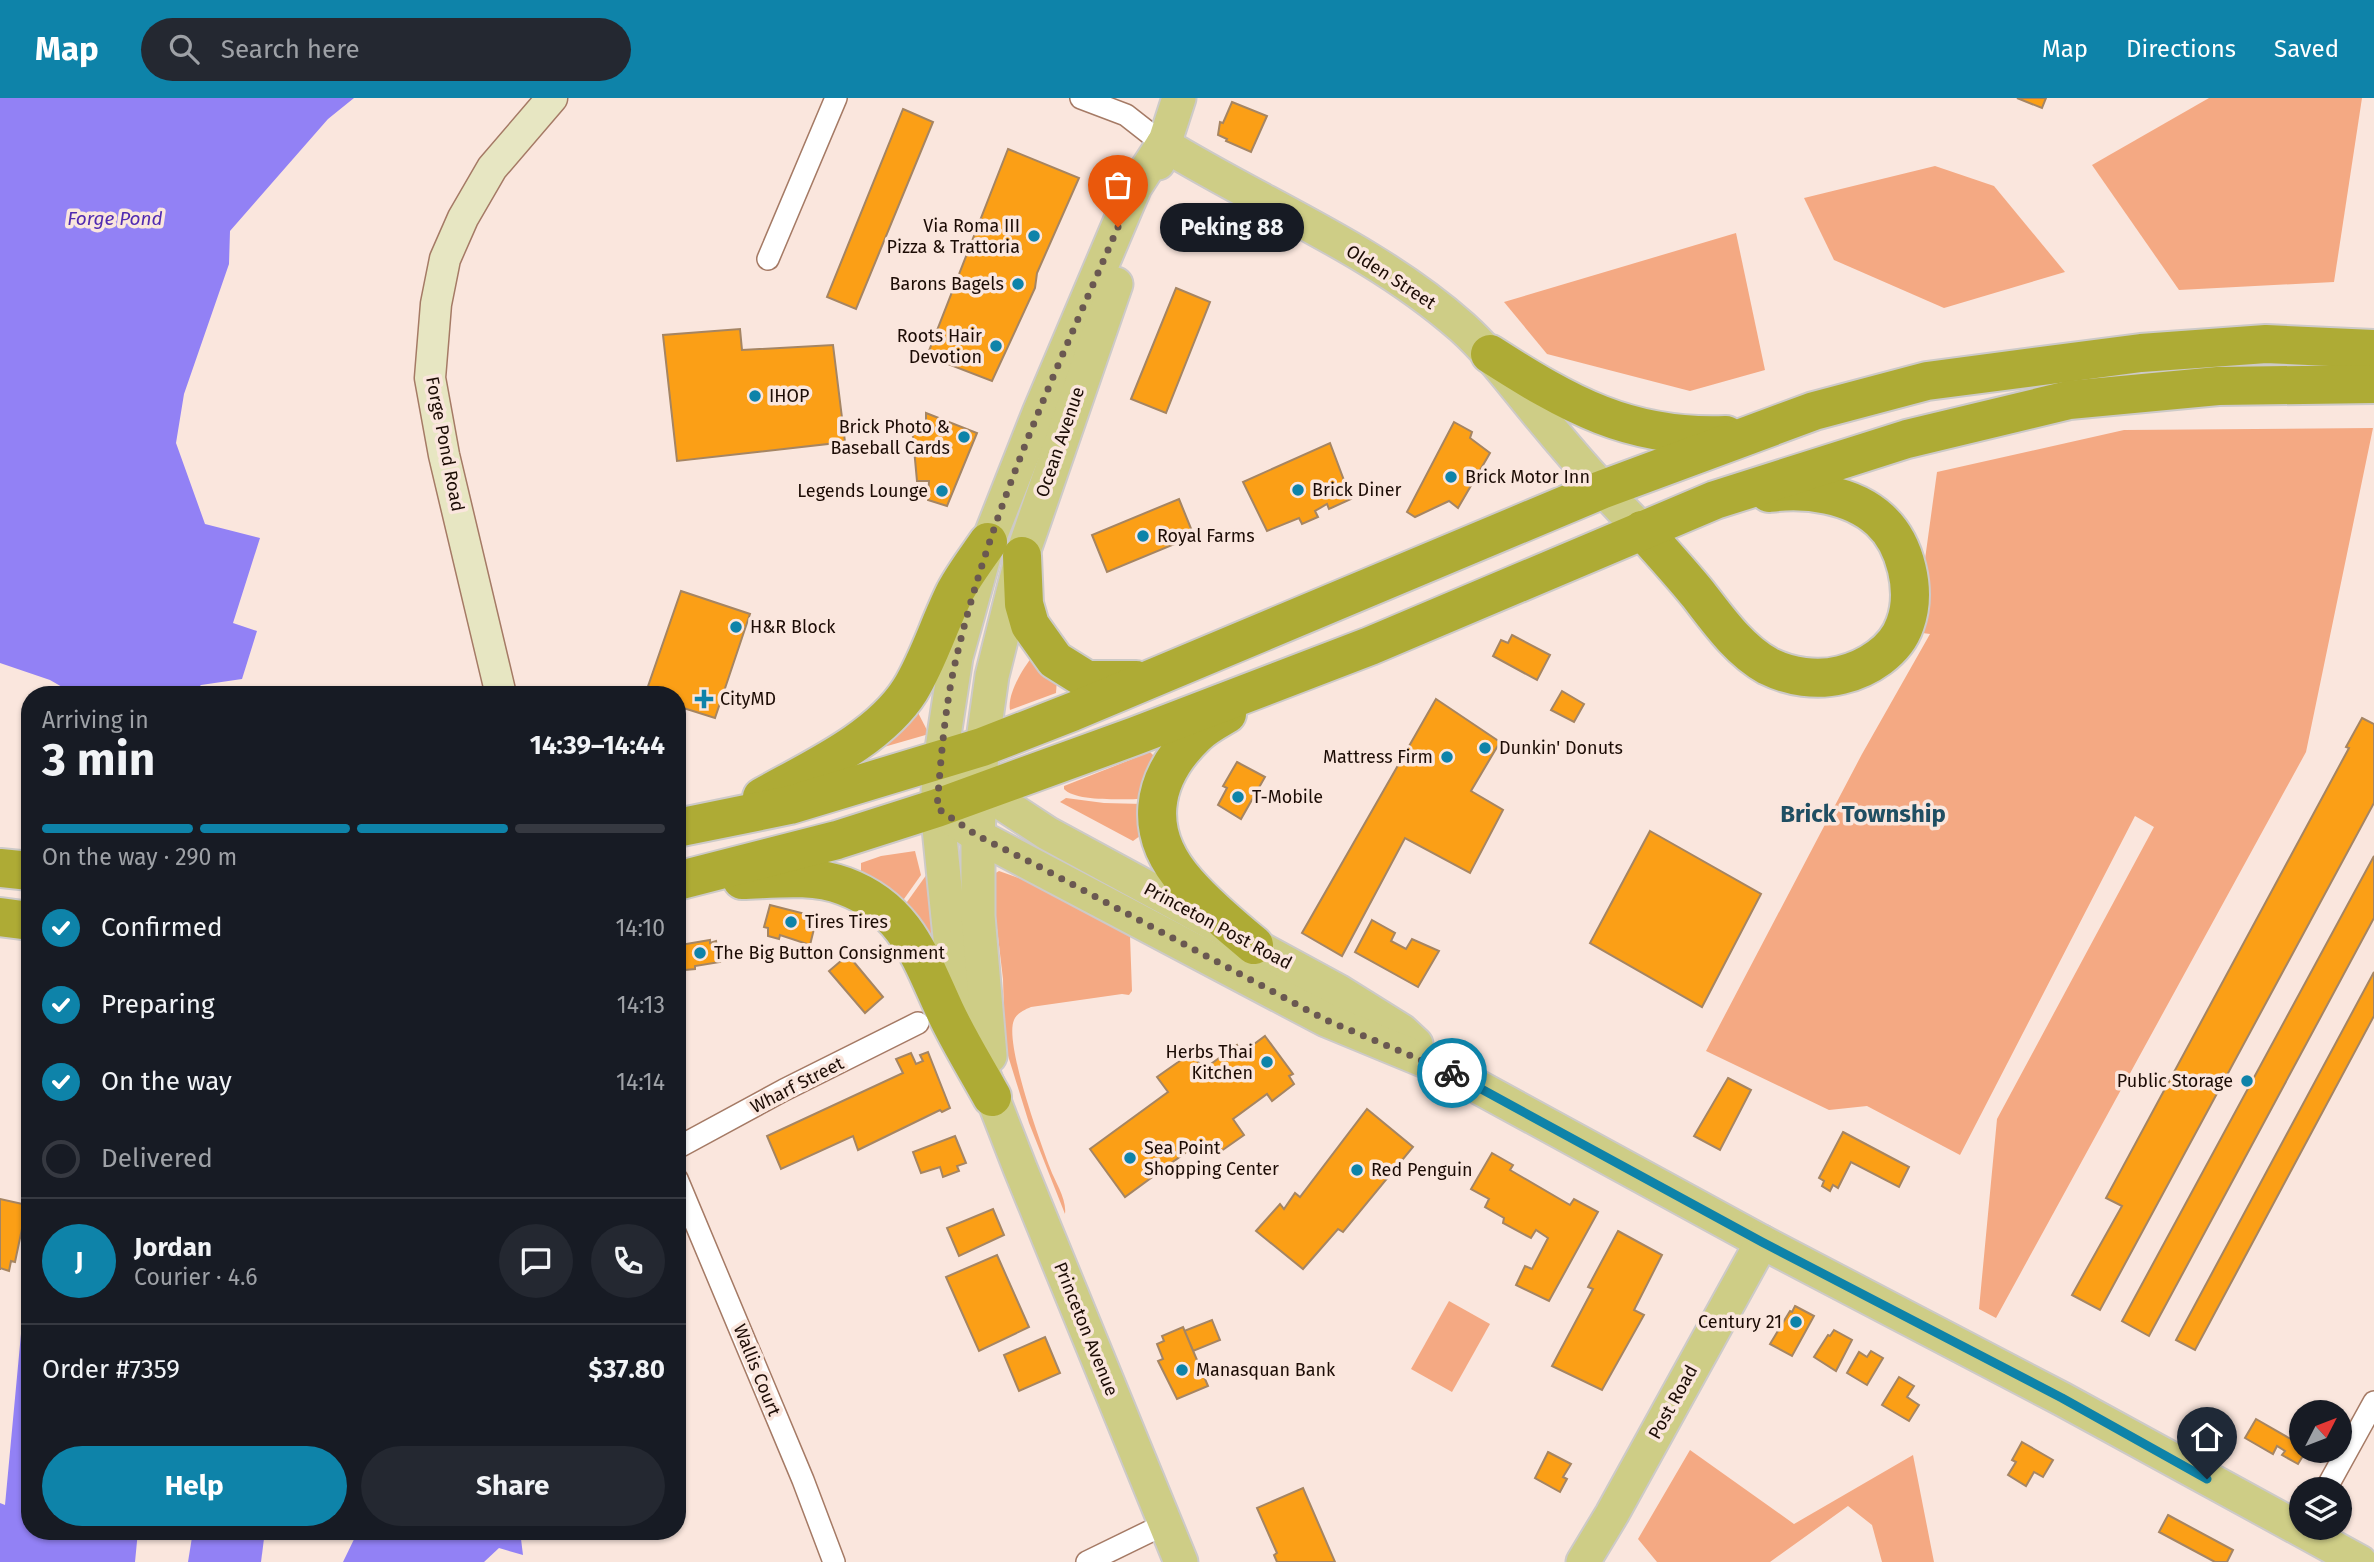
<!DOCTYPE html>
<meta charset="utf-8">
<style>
:root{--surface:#171b24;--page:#242831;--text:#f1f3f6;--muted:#9ea1a6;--line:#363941;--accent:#0e83a9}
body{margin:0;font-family:"Fira Sans",sans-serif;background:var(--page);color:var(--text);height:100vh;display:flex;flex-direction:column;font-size:26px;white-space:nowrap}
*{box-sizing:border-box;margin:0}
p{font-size:23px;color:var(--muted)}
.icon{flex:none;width:38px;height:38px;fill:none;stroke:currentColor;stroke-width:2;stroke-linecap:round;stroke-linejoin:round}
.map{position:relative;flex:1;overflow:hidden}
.sheet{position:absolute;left:21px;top:588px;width:665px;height:854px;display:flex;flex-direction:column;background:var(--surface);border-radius:28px;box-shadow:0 2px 5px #0004}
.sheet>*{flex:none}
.needle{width:46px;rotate:48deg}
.fabs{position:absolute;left:2289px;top:1302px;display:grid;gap:14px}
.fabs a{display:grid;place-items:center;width:63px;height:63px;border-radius:50%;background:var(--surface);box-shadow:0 2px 5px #0004;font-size:35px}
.pin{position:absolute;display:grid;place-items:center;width:60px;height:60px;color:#fff;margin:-72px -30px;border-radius:50% 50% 50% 0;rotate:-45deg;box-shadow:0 0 7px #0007}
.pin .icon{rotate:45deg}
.courier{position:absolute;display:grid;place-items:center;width:70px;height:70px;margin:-35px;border:5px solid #0e83a9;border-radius:50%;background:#fff;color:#222;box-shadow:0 2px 9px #0007}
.bubble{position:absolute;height:49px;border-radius:24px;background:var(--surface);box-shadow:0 2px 5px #0004;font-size:23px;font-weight:700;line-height:49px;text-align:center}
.headline em{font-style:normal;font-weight:700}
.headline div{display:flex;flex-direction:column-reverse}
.headline{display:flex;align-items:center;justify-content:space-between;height:119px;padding:0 21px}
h1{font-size:46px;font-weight:700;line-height:52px}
.bar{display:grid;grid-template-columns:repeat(4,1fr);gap:10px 7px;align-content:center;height:84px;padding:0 21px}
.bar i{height:9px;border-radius:5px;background:var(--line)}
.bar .selected{background:var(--accent)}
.bar p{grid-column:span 4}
.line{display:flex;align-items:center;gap:18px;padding:0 21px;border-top:2px solid var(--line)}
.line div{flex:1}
.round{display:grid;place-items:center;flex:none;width:74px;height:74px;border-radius:37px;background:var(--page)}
ol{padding:0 21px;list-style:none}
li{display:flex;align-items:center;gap:21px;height:77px}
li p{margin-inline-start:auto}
li .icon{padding:7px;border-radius:50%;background:var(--accent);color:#fff;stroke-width:4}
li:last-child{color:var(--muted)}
li i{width:38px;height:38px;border:4px solid var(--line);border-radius:50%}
.action{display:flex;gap:14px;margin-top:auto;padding:14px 21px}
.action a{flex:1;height:80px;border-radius:42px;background:var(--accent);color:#fff;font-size:28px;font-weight:700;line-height:80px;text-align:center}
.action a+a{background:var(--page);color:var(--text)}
header{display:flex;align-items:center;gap:42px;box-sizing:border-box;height:98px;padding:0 35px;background:var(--accent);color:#fff}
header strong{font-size:33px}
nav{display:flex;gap:38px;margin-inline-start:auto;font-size:24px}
.search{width:490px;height:63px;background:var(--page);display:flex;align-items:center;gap:18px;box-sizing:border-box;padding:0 24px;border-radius:38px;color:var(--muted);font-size:26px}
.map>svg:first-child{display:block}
.green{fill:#f4a983}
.water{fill:#9281f5}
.building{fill:#fb9f16;stroke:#a58563;stroke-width:2}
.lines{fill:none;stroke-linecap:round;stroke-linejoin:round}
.street-casing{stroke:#a57a65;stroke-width:24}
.secondary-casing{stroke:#a57a65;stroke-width:33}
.primary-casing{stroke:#cdcac8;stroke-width:37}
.highway-casing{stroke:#cdcac8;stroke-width:42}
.street{stroke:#fff;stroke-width:21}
.secondary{stroke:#e7e6c2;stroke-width:30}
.primary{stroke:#cecd86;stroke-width:33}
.highway{stroke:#aeab35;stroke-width:38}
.done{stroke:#6a5851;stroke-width:7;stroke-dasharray:0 12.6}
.route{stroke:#0e83a9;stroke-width:9}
.poi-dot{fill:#0e83a9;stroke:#fae6dd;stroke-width:2.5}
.labels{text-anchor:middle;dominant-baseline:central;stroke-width:7;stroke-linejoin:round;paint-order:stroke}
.poi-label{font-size:18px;fill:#1c0c05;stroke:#fae6dd;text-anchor:start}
.street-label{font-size:18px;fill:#1c0c05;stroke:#fae6dd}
.water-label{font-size:19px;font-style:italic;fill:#502ab1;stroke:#fae6dd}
.district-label{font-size:24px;font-weight:bold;fill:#1f4e62;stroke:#fae6dd}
</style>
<header>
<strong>Map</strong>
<div class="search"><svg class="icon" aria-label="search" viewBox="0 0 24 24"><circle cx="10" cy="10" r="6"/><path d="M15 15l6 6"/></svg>Search here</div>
<nav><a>Map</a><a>Directions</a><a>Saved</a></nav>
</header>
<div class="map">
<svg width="2374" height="1464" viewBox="0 0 2374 1464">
<rect width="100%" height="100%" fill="#fae6dd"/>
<g class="green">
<polygon points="2209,0 2362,0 2334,184 2179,192 2092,67"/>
<polygon points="1935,68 1994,88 2065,174 1944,210 1834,162 1804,100"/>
<polygon points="1736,135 1765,272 1690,293 1547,256 1504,204"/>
<polygon points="2373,330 2306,654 1996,1220 1979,1211 1997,1021 2154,729 2135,718 1960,1057 1867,1008 1829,1012 1706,953 1862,656 1930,536 1915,534 1937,374 2124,332"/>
<path d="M1033 558 1057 581 1056 595 1010 612C1007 596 1023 570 1033 558Z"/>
<polygon points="913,605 929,636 870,653"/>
<path d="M1150 654 1158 662 1144 701C1126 701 1075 704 1064 691V688Z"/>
<polygon points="1066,700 1104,705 1143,706 1144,735 1133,743 1060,704"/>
<polygon points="915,753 921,777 899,808 861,776 861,765 881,758"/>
<polygon points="932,769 942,865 902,811"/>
<path d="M999 773 1027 783 1130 838 1132 893 1129 897 1122 896 1031 909C1024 912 1017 915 1014 922 1004 944 1040 1044 1050 1070 1055 1084 1067 1101 1065 1116L1029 1025 1005 948 1003 881 993 796 994 776Z"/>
<polygon points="1449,1203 1490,1226 1452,1294 1411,1271"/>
<polygon points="1690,1352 1794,1426 1913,1357 1934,1464 1882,1464 1872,1427 1848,1408 1770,1464 1657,1464 1638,1441"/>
</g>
<g class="water">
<polygon points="0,0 354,0 328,21 230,133 229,166 184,296 176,345 205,426 260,440 233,525 257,533 242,581 201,587 190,597 76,597 50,582 0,565"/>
<polygon points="30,1169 30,1433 138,1433 135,1464 0,1464 0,1405 5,1407 25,1193"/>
<polygon points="193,1433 265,1433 261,1464 188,1464"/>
<polygon points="358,1433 396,1433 410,1436 411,1433 520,1433 523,1457 499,1450 484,1464 343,1464"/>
</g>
<g class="building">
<polygon points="2017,0 2046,0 2042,10"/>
<polygon points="1232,4 1267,18 1251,54 1226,43 1227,41 1218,37 1220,24 1223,25"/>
<polygon points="903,11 933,24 856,211 827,199"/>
<polygon points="1008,51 1079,80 1037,175 1035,190 992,283 927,258"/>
<polygon points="1176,190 1210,204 1166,315 1131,301"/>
<polygon points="740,231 742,252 833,247 845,344 677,363 663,237"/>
<polygon points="926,315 977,335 947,408 928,402 929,383 917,383 912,329 926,330"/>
<polygon points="1454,324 1472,334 1470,340 1490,355 1458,410 1449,403 1415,419 1407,414"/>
<polygon points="1330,345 1351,401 1329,411 1327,406 1315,413 1318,419 1302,426 1299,420 1267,433 1243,384"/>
<polygon points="1179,401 1194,438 1107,474 1092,437"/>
<polygon points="681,493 750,516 715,620 677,608 677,597 645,597"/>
<polygon points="1512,537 1550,557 1537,582 1493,558 1501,542 1508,545"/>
<polygon points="1562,593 1584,606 1574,624 1551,612"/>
<polygon points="1436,601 1500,644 1471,693 1503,712 1470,775 1405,740 1342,858 1302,835"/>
<polygon points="2362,620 2374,626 2374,705 2100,1212 2072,1197 2122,1108 2106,1100 2349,650 2346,649"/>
<polygon points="1237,664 1265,679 1241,721 1218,707 1227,690 1223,688"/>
<polygon points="1650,733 1761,796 1702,909 1590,845"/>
<polygon points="2374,758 2374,820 2149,1238 2122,1223"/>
<polygon points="770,807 817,819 810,847 780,837 779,841 768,838 768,830 764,829"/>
<polygon points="1372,822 1395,835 1391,843 1406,851 1412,841 1439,853 1418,889 1355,854"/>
<polygon points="710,842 710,845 716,843 720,864 695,868 695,871 685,872 680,847"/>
<polygon points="848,857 883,899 865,915 829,873"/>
<polygon points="2374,874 2374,918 2195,1252 2176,1242"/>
<polygon points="1265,938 1293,976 1289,978 1294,986 1272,1003 1267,996 1233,1021 1244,1037 1217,1056 1211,1049 1202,1055 1196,1047 1125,1099 1090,1051 1168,994 1157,979 1191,955 1204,971 1237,947 1242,955"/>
<polygon points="928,954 950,1010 942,1014 940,1012 858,1052 853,1038 781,1071 767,1038 903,975 896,961 911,955 916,966 923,963 920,957"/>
<polygon points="1728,980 1751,992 1720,1052 1694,1038"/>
<polygon points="1367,1011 1413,1049 1343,1134 1338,1131 1303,1171 1256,1133 1280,1106 1284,1111 1295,1095 1300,1099"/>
<polygon points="1843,1034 1909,1069 1899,1089 1851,1064 1838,1090 1833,1087 1830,1093 1822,1088 1824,1083 1819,1080"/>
<polygon points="955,1038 966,1065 957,1068 959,1073 943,1079 940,1069 921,1075 913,1054"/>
<polygon points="1492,1055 1513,1067 1510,1072 1570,1107 1574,1101 1598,1114 1549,1203 1516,1187 1525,1168 1532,1171 1548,1140 1536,1132 1531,1140 1503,1125 1504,1120 1485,1109 1489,1101 1471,1091"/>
<polygon points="0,1101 27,1107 15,1164 11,1163 9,1173 0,1170 0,1172"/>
<polygon points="993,1111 1004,1137 959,1158 947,1130"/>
<polygon points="1618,1133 1662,1157 1634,1212 1644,1217 1602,1292 1552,1268 1593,1191 1588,1189"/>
<polygon points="997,1157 1029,1229 979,1253 946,1179"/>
<polygon points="1795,1208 1814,1218 1792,1258 1770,1246 1790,1213 1792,1214"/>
<polygon points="1212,1222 1220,1242 1193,1253 1184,1233"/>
<polygon points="1183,1229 1208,1288 1177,1301 1158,1263 1163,1261 1157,1246 1164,1243 1162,1238"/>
<polygon points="1834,1232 1852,1242 1836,1273 1814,1259 1828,1237 1830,1238"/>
<polygon points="1045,1239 1060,1275 1019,1293 1004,1257"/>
<polygon points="1871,1253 1883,1260 1867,1287 1847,1275 1859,1254 1867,1259"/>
<polygon points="1899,1279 1914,1288 1907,1299 1919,1307 1909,1323 1882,1307"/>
<polygon points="2256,1321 2301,1347 2301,1353 2306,1353 2298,1366 2282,1357 2285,1353 2277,1348 2273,1356 2245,1340"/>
<polygon points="2022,1344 2053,1362 2043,1379 2034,1374 2026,1388 2008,1377 2016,1364 2012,1362"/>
<polygon points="1548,1354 1571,1366 1563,1379 1567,1381 1560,1394 1535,1380"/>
<polygon points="1303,1390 1335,1464 1277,1464 1274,1457 1277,1455 1257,1410"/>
<polygon points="2168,1417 2233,1452 2227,1464 2215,1464 2159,1434"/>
</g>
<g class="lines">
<g class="street-casing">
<g id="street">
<polyline points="1081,0 1126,17 1163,46"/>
<polyline points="768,161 836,0"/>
<polyline points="677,1050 784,992 918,925"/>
<polyline points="677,1081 803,1382 834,1464"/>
<polyline points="2326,1391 2374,1304"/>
<polyline points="1087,1464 1165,1426"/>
</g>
</g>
<g class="secondary-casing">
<polyline id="secondary" points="501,597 444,357 430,280 436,206 445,161 463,120 492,70 552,0"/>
</g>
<g class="primary-casing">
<g id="primary">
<polyline points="1163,46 1135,89 1128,105 1039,315 988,444 956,559 940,664 937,710 951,849 971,944 1020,1070 1181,1464"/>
<path d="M1163 46C1262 107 1374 151 1462 229 1491 255 1514 287 1539 317 1572 357 1605 395 1642 432"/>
<polyline points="1158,65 1179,0"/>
<polyline points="968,683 1047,735 1338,893 1402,933 1416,946"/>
<polyline points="937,710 978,738 1326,922 1447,972 1762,1144 2062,1301 2360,1464"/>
<polyline points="990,958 978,818 978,738 982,649 992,578 1022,458 1116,186"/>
<polyline points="1583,1464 1612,1416 1762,1144"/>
</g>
</g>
<g class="highway-casing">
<g id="highway">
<path d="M1490 256C1568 306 1629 341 1726 337"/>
<path d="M1642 432C1661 453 1680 474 1698 496 1718 522 1739 552 1768 568 1790 579 1817 583 1841 577 1867 571 1896 553 1905 526 1917 493 1906 446 1880 422 1852 396 1806 390 1769 395"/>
<polyline points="1022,458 1024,506 1030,527 1055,562 1087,582 1136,582"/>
<path d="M1227 616C1217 622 1205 628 1196 637 1150 681 1142 735 1187 785 1207 808 1231 828 1254 847"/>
<path d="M762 699C812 671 879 641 910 592 929 561 939 526 955 494 964 477 977 460 988 444"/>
<polyline points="677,730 790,707 982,649 1072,614 1601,392 1814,313 1927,283 2141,255 2266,246 2374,251"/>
<polyline points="0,770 30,773"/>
<path d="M742 782C775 781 813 776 844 788 906 811 920 859 945 913 959 943 976 970 992 999"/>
<polyline points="677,783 837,742 937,710 1135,638 1370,548 1715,402 1907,341 2069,302 2218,288 2374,286"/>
<polyline points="0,819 30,823"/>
</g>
</g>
<use href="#street" class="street"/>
<use href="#secondary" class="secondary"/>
<use href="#primary" class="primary"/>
<use href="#highway" class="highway"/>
</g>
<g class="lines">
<path class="done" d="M1118 129C1058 268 992 409 957 557 945 605 941 660 937 710L978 738 1038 768 1326 922 1452 975"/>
<polyline class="route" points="1452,975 1762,1144 2062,1300 2207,1381"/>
</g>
<g class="poi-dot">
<circle cx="1034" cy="138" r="7"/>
<circle cx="1018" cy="186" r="7"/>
<circle cx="996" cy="248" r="7"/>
<circle cx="755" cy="298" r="7"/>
<circle cx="964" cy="339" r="7"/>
<circle cx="1451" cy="379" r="7"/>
<circle cx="1298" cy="392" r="7"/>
<circle cx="942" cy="393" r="7"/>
<circle cx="1143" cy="438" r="7"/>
<circle cx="736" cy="529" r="7"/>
<path d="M700.5 590.5h7v7h7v7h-7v7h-7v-7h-7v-7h7z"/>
<circle cx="1485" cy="650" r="7"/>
<circle cx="1447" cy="659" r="7"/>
<circle cx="1238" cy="699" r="7"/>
<circle cx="791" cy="824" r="7"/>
<circle cx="700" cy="855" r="7"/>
<circle cx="1267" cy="964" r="7"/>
<circle cx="2247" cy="983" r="7"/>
<circle cx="1130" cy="1060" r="7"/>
<circle cx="1357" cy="1072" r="7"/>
<circle cx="1796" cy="1224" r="7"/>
<circle cx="1182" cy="1272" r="7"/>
</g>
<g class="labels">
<g class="poi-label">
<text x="1020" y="128" text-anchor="end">Via Roma III<tspan x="1020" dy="21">Pizza &amp; Trattoria</tspan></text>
<text x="1004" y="186" text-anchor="end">Barons Bagels</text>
<text x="982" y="238" text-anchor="end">Roots Hair<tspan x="982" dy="21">Devotion</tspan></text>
<text x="769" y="298">IHOP</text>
<text x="950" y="329" text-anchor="end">Brick Photo &amp;<tspan x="950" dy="21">Baseball Cards</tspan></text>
<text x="1465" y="379">Brick Motor Inn</text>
<text x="1312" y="392">Brick Diner</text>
<text x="928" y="393" text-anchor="end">Legends Lounge</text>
<text x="1157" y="438">Royal Farms</text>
<text x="750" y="529">H&amp;R Block</text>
<text x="720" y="601">CityMD</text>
<text x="1499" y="650">Dunkin' Donuts</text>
<text x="1433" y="659" text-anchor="end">Mattress Firm</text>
<text x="1252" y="699">T-Mobile</text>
<text x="805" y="824">Tires Tires</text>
<text x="714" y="855">The Big Button Consignment</text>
<text x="1253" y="954" text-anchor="end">Herbs Thai<tspan x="1253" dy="21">Kitchen</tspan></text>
<text x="2233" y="983" text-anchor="end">Public Storage</text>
<text x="1144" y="1050">Sea Point<tspan x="1144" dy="21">Shopping Center</tspan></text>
<text x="1371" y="1072">Red Penguin</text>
<text x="1782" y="1224" text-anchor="end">Century 21</text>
<text x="1196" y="1272">Manasquan Bank</text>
</g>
<g class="street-label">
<text transform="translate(1391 179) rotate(33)">Olden Street</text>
<text transform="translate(1060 344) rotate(-71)">Ocean Avenue</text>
<text transform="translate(445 346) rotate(79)">Forge Pond Road</text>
<text transform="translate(1218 828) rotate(28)">Princeton Post Road</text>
<text transform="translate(797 987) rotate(-27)">Wharf Street</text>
<text transform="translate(1086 1231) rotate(68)">Princeton Avenue</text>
<text transform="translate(757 1272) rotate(68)">Wallis Court</text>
<text transform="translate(1673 1304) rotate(-61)">Post Road</text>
</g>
<g class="water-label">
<text x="115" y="120">Forge Pond</text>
</g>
<g class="district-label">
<text x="1863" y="716">Brick Township</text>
</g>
</g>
</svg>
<div class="fabs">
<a><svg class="needle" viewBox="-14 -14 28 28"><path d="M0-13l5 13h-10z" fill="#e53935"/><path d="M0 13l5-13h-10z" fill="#9ea1a6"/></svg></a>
<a><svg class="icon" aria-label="layers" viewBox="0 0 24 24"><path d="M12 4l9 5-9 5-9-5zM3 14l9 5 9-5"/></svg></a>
</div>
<div class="pin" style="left:1118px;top:129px;background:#ea580c"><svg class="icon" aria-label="bag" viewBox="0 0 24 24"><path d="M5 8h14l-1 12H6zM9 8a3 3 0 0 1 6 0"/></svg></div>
<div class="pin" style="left:2207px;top:1381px;background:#1f2937"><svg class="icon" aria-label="home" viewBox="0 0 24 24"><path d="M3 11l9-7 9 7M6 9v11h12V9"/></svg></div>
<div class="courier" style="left:1452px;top:975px"><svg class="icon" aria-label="bike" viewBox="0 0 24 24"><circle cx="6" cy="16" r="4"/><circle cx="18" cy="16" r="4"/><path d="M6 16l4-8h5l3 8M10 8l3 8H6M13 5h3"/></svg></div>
<div class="bubble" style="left:1160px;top:105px;width:144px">Peking 88</div>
<section class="sheet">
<div class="headline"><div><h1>3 min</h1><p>Arriving in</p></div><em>14:39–14:44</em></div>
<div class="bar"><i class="selected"></i><i class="selected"></i><i class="selected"></i><i></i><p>On the way · 290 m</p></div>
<ol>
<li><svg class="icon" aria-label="check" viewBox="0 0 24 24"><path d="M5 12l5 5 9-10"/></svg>Confirmed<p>14:10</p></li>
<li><svg class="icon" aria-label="check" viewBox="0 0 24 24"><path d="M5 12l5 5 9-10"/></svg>Preparing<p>14:13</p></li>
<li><svg class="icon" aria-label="check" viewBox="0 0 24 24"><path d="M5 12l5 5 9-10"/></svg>On the way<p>14:14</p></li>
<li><i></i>Delivered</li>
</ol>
<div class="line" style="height:126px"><b class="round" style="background:var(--accent);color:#fff">J</b><div><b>Jordan</b><p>Courier · 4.6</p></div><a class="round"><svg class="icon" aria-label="chat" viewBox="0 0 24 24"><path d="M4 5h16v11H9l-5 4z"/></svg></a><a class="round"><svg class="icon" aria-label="phone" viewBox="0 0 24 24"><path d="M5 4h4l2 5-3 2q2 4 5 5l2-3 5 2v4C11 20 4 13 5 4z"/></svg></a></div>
<div class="line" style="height:91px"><div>Order #7359</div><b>$37.80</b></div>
<div class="action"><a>Help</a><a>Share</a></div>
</section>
</div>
